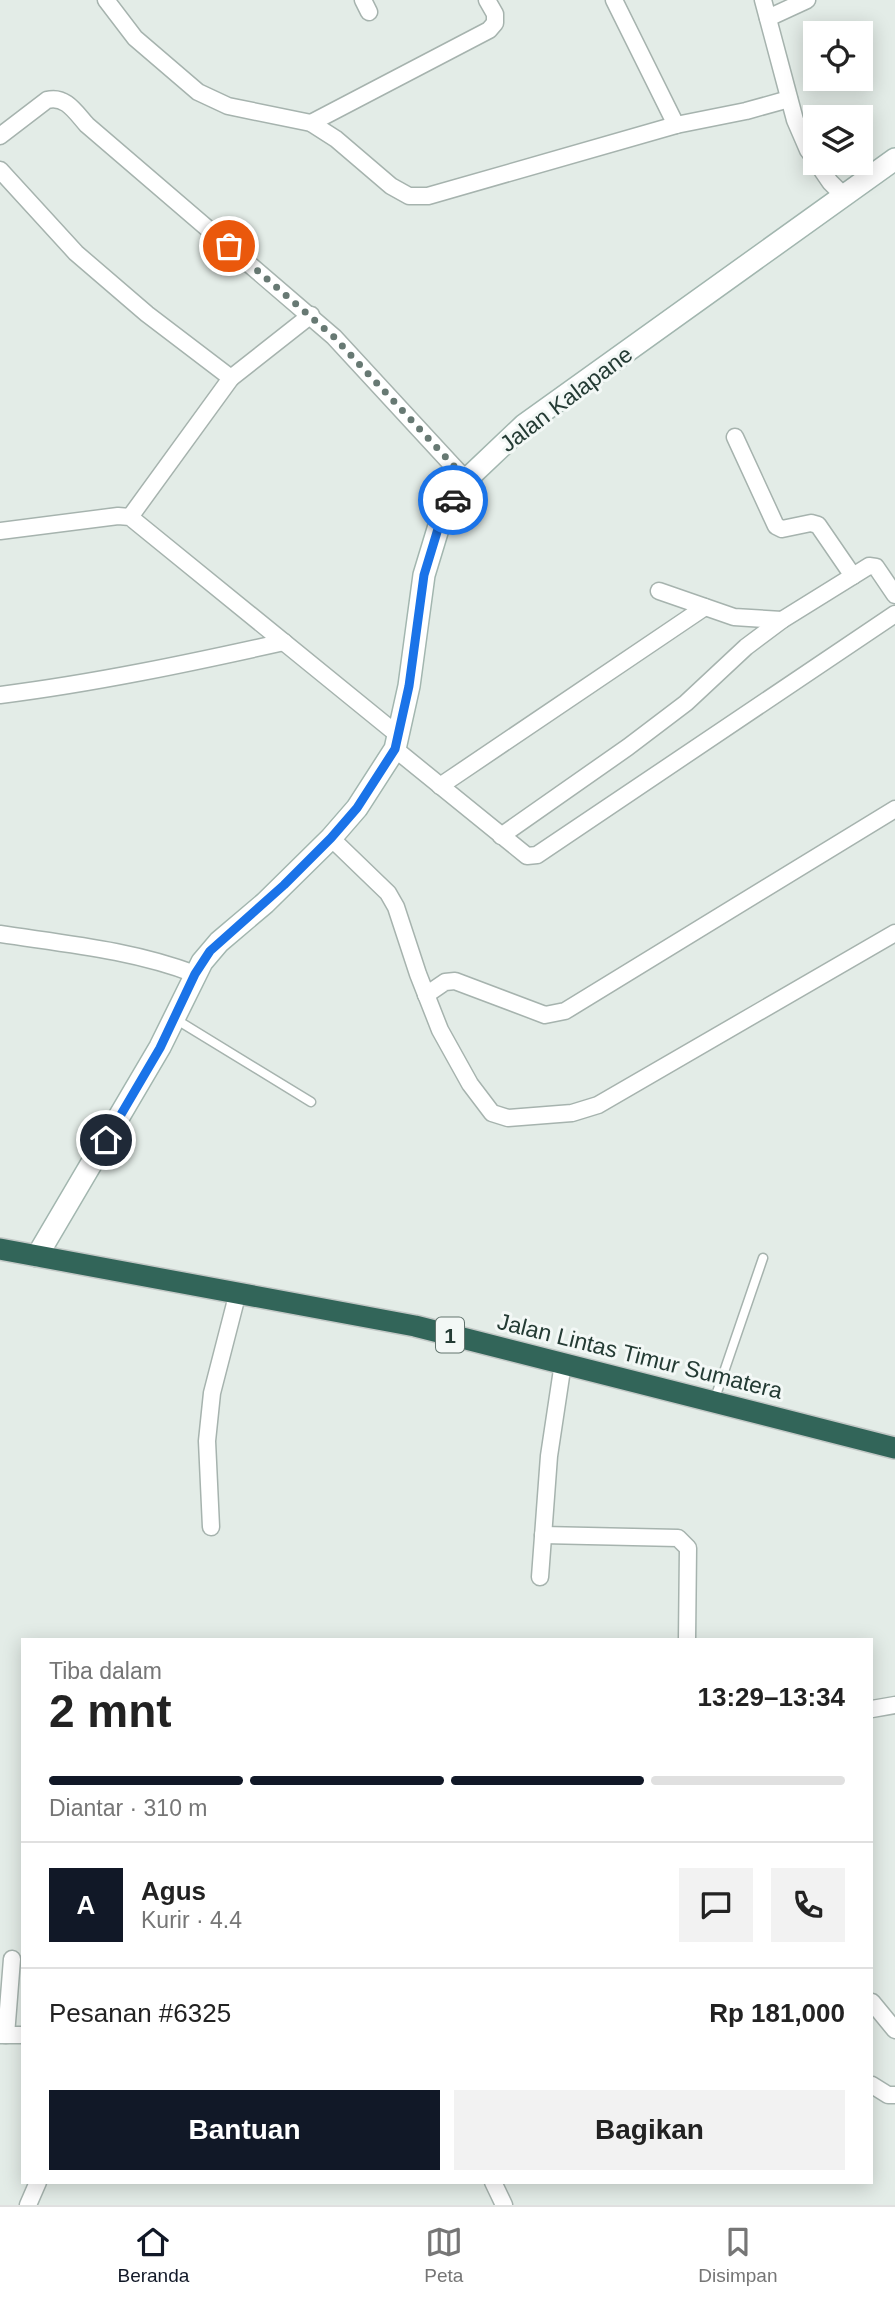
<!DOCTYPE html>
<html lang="id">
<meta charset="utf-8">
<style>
:root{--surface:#fff;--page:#f2f2f2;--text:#222;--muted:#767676;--line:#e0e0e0;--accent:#111827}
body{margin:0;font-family:Arial,sans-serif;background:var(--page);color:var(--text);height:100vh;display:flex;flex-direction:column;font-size:26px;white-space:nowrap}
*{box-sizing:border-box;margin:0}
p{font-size:23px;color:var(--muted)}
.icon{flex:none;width:38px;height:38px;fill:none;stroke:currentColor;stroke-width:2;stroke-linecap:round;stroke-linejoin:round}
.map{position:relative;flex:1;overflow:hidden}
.side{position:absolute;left:21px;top:1638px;width:852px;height:546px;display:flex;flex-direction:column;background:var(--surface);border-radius:0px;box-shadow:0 4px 18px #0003}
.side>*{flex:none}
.buttons{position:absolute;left:803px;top:21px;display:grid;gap:14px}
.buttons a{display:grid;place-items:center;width:70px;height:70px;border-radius:0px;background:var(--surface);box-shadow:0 4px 18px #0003;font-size:35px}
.pin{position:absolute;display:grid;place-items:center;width:60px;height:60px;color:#fff;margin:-30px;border:4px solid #fff;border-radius:50%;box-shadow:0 2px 7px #0007}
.courier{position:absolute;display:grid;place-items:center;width:70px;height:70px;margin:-35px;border:5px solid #1a73e8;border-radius:50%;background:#fff;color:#222;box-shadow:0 2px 9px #0007}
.summary em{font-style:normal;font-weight:700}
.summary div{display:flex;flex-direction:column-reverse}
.summary{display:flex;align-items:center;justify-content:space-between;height:119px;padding:0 28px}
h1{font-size:46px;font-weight:700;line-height:52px}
.bar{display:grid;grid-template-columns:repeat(4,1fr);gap:10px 7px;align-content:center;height:84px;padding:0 28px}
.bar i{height:9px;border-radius:5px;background:var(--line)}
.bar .current{background:var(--accent)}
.bar p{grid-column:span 4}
.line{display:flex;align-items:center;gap:18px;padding:0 28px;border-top:2px solid var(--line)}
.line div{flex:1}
.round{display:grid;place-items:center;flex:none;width:74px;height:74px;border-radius:0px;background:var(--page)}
.cta{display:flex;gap:14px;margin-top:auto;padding:14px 28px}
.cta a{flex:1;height:80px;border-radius:0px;background:var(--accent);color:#fff;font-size:28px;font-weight:700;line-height:80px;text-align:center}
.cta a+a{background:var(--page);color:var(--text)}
.dock{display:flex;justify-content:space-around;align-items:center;height:98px;border-top:2px solid var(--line);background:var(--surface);font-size:19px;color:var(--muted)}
.dock a{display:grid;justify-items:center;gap:4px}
.dock .current{color:var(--accent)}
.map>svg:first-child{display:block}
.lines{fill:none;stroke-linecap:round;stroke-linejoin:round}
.lane-casing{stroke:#a6b3ae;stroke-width:11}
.street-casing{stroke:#a6b3ae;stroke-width:19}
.secondary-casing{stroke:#a2b6af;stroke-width:24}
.highway-casing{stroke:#c2c8c6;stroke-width:24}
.lane{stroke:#fff;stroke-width:8}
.street{stroke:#fff;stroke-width:16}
.secondary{stroke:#fff;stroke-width:21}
.highway{stroke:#326559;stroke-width:21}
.done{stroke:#677973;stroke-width:7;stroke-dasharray:0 12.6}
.route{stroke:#1a73e8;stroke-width:9}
.labels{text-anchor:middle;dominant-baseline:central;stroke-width:6;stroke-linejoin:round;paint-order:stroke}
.shield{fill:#f3f8f6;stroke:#62746e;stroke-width:2}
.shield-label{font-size:21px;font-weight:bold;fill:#243b34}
.street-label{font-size:23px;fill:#243b34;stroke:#f3f8f6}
</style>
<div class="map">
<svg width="895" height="2205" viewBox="0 0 895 2205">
<rect width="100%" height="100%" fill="#e3ece7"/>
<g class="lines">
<g class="lane-casing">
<g id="lane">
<polyline points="177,1020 311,1102"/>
<polyline points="714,1401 763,1258"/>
</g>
</g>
<g class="street-casing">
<g id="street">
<polyline points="106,0 135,38 198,92 228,106 311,123 336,139 391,186 409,196 428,196 676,125 746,111 789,99"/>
<polyline points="363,0 369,12"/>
<polyline points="614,0 676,125"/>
<polyline points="763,0 795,120 808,150 816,161"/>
<polyline points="768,18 807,0"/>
<polyline points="311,123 489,30 495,23 495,14 487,0"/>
<path d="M0 136 47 100C66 95 76 113 87 125L334 337 466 480"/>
<polyline points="817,163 830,182 845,197"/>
<polyline points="0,170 76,253 147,314 231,378 311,315"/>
<polyline points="735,437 776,526 782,529 811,523 818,525 853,576"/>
<polyline points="130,517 231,378"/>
<polyline points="0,531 118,516 130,517 398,735"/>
<polyline points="659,591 734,617 782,620"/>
<path d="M0 695C95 683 190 663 284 642"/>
<polyline points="395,749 527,856 537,855 895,614"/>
<polyline points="440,786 705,607"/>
<polyline points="501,836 628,747 686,703 746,647 782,620 869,566 876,567 895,595"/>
<polyline points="331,838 388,893 396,907 418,974 440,1030 470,1084 492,1113 508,1118 572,1113 598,1105 895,933"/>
<path d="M0 934C66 944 132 950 195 974"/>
<polyline points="426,995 445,982 455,981 545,1015 565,1011 895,809"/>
<polyline points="211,1527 207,1441 212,1393 238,1292"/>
<polyline points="543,1535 678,1538 688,1548 687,1640"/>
<polyline points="540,1577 549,1456 563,1363"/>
<polyline points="872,1709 895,1705"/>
<polyline points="872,2002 895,2030"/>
<polyline points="0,2035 23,2035"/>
<polyline points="6,2035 12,1959"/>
<polyline points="872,2085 888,2095 895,2095"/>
<polyline points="493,2182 504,2205"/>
<polyline points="28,2205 38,2182"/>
</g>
</g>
<g class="secondary-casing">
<polyline id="secondary" points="37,1256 160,1047 202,962 219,942 265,903 331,838 357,808 395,749 409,686 424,575 441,519 466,480 524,425 895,159"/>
</g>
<g class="highway-casing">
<polyline id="highway" points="0,1249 415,1326 895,1448"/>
</g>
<use href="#lane" class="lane"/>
<use href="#street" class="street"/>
<use href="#secondary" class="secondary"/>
<use href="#highway" class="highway"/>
</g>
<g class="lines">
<polyline class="done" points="229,246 334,337 467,480 453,500"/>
<polyline class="route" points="106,1140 160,1048 195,974 210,951 284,885 331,838 357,808 395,749 409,686 424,575 441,519 453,500"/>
</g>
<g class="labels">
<rect class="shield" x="436" y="1317.5" width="28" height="35" rx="5"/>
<g class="shield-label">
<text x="450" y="1335">1</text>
</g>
<g class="street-label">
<text transform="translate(566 399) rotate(-37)">Jalan Kalapane</text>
<text transform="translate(640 1356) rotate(14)">Jalan Lintas Timur Sumatera</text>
</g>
</g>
</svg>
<div class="buttons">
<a><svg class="icon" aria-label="locate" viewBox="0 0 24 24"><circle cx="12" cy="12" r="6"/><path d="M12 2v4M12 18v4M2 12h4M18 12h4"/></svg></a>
<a><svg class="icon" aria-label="layers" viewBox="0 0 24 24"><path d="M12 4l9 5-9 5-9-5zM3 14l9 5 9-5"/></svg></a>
</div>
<div class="pin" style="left:229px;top:246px;background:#ea580c"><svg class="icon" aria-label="bag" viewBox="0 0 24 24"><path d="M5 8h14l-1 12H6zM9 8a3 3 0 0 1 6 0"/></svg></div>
<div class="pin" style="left:106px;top:1140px;background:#1f2937"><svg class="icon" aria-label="home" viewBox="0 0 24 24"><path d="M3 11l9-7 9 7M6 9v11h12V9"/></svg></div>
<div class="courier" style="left:453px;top:500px"><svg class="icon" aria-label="car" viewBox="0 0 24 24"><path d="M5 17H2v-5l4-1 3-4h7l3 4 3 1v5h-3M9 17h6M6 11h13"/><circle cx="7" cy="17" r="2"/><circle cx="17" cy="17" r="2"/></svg></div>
<section class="side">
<div class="summary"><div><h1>2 mnt</h1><p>Tiba dalam</p></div><em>13:29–13:34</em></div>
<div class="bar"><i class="current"></i><i class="current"></i><i class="current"></i><i></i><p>Diantar · 310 m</p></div>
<div class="line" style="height:126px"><b class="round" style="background:var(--accent);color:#fff">A</b><div><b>Agus</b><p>Kurir · 4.4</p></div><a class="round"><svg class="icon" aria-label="chat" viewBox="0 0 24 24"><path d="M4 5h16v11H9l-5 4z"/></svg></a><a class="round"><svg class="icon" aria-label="phone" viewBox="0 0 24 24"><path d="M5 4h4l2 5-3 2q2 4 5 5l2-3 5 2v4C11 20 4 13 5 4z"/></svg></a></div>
<div class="line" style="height:91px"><div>Pesanan #6325</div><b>Rp 181,000</b></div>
<div class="cta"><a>Bantuan</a><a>Bagikan</a></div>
</section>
</div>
<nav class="dock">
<a class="current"><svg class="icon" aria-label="home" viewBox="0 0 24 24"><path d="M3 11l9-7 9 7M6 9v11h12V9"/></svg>Beranda</a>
<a><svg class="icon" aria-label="map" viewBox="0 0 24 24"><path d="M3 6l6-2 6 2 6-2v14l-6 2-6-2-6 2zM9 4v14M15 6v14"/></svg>Peta</a>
<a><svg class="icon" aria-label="saved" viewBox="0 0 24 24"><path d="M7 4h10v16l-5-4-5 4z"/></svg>Disimpan</a>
</nav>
